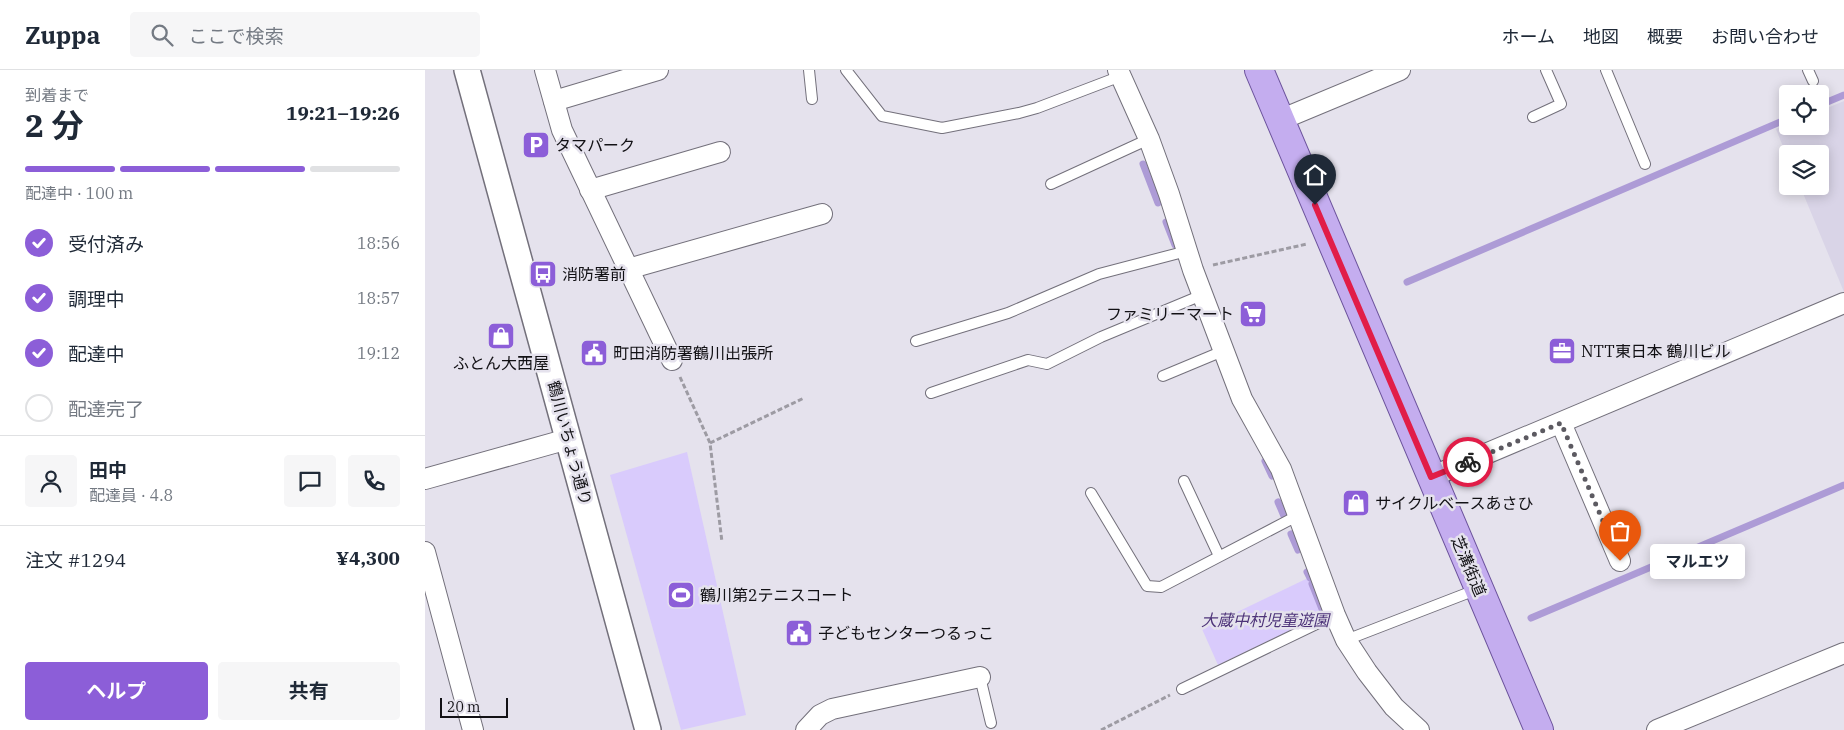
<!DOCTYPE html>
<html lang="ja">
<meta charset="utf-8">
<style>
:root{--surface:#fff;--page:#f6f6f7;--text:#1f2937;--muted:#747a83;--line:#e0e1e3;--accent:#8c5ed8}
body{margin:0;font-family:"IBM Plex Serif","Noto Sans JP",serif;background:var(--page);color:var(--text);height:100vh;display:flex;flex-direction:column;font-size:19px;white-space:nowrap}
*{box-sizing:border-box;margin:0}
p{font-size:16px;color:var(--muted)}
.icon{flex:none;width:28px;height:28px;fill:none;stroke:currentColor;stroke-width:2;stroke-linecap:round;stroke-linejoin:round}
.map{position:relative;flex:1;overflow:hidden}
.panel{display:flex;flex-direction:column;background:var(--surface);width:425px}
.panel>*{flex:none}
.fabs{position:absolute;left:1354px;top:15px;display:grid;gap:10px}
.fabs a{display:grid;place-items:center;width:50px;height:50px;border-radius:5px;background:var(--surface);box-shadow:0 2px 12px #0003;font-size:25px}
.scale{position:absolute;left:15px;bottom:12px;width:68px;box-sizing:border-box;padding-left:5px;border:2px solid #121115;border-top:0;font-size:14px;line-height:18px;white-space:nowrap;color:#121115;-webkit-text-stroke:4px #e5e2ed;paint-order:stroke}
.pin{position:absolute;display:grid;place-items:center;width:42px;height:42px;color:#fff;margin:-51px -21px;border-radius:50% 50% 50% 0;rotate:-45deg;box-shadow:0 0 5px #0007}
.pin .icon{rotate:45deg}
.courier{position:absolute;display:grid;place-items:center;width:50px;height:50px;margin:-25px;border:4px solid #e11d48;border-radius:50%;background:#fff;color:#222;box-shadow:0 1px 6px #0007}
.bubble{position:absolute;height:35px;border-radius:5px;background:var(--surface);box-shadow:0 2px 12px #0003;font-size:16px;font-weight:700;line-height:35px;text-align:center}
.head em{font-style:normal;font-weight:700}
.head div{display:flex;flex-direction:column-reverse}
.head{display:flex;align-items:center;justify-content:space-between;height:85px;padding:0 25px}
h1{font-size:32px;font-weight:700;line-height:38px}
.bar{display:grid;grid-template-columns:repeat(4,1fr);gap:8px 5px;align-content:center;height:60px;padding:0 25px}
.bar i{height:6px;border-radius:4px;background:var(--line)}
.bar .on{background:var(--accent)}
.bar p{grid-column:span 4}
.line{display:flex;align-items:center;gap:12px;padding:0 25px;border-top:1px solid var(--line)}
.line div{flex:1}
.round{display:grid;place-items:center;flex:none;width:52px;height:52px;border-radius:5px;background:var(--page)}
ol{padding:0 25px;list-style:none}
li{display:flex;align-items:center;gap:15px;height:55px}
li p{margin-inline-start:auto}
li .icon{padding:5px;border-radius:50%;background:var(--accent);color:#fff;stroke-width:4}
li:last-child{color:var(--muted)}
li i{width:28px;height:28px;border:2px solid var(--line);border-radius:50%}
.action{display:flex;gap:10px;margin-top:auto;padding:10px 25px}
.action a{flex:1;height:58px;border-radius:5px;background:var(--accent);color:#fff;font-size:20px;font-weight:700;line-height:58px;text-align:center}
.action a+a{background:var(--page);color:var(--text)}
header{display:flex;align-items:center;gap:30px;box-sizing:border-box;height:70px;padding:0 25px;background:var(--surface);border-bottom:1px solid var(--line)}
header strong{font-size:24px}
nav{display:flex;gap:28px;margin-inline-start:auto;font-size:18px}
.search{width:350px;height:45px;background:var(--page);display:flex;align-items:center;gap:12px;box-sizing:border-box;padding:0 18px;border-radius:5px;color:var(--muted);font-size:19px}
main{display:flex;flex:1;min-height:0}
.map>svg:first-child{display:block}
.built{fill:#d9d4e7}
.green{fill:#d9cbfc}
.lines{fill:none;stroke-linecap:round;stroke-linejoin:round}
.stream{stroke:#ad9bd6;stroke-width:7}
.service-casing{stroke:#73707b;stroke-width:12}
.minor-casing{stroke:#73707b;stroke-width:22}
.tertiary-casing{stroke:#73707b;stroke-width:28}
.primary-casing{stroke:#6c539c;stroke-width:30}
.path{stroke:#9d9ba3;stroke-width:3;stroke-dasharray:5 2.5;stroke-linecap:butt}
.service{stroke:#fff;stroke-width:10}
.minor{stroke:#fff;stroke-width:20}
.tertiary{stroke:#fff;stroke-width:25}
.primary{stroke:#c4adef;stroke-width:28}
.done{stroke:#5c5a61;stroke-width:5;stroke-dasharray:0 9}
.route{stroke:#e11d48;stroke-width:6}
.labels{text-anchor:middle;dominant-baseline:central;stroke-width:5;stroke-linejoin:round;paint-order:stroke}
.poi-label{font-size:16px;fill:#121115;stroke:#e5e2ed;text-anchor:start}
.street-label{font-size:16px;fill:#121115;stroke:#e5e2ed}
.park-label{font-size:16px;font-style:italic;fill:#4d3379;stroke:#e5e2ed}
</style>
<header>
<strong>Zuppa</strong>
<div class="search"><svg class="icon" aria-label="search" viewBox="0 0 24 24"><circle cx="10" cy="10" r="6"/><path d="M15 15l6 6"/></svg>ここで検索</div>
<nav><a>ホーム</a><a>地図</a><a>概要</a><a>お問い合わせ</a></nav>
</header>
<main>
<section class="panel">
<div class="head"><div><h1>2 分</h1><p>到着まで</p></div><em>19:21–19:26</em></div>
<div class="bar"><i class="on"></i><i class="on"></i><i class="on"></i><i></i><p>配達中 · 100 m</p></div>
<ol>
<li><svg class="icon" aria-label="check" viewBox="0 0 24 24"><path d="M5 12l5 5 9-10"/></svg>受付済み<p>18:56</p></li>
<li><svg class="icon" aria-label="check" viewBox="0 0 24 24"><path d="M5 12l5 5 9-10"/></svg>調理中<p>18:57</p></li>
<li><svg class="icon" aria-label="check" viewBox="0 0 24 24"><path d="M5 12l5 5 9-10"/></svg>配達中<p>19:12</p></li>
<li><i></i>配達完了</li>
</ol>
<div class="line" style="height:90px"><a class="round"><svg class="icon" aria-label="person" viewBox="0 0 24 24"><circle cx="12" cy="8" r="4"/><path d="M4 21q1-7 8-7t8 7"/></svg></a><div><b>田中</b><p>配達員 · 4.8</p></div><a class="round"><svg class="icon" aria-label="chat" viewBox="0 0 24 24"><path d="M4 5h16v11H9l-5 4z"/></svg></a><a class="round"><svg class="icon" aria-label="phone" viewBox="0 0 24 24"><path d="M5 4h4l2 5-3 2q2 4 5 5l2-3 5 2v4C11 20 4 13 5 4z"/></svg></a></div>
<div class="line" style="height:65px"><div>注文 #1294</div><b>¥4,300</b></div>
<div class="action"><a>ヘルプ</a><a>共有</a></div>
</section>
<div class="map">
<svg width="1419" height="660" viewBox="0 0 1419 660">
<rect width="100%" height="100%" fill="#e5e2ed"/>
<polygon class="built" points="1419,31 1419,222 1375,116 1395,116 1395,84 1362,84 1362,87 1351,59 1362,54 1362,56 1395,56 1395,41"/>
<g class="green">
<polygon points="262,382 321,645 256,660 185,405"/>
<polygon points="883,508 897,545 793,595 777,559"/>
</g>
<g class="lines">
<g class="stream">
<polyline points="1395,35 1419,25"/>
<polyline points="718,94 733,133"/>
<polyline points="741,152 750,175"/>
<polyline points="982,212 1362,49"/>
<polyline points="840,391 847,406"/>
<polyline points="853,432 859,446"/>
<polyline points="866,464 873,480"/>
<polyline points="882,502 885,508"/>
<polyline points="887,514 899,544"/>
<polyline points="1106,548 1419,415"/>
</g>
<g class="service-casing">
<g id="service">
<polyline points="384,0 387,29"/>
<polyline points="421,0 457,46 517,58 594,43 612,38 696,6"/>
<polyline points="1181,0 1220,94"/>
<polyline points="1383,0 1388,11"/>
<polyline points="1108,47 1136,34 1121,0"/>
<polyline points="626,114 724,69"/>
<polyline points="491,271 583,243 674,204 762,181"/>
<polyline points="738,306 798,281"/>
<polyline points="506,323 603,290 622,294 676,267 777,225"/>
<polyline points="759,411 794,486"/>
<polyline points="666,423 722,516 736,517 874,445"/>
<polyline points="921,570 1053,519"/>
<polyline points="555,607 566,653"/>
<polyline points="757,619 910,545"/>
</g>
</g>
<g class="minor-casing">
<g id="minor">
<polyline points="120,0 137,60 247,290"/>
<polyline points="693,0 724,69 744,124 768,200 817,329 856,399 910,545 921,570 942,602 969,637 994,660"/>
<polyline points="129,31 233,0"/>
<polyline points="855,50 975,0"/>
<polyline points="165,120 295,82"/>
<polyline points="203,199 397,144"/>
<polyline points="1136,353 1195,491"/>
<polyline points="1006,407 1419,233"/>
<polyline points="0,409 143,369"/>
<polyline points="0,482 48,660"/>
<polyline points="381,660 395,645 407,639 555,607"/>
<polyline points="1232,660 1419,583"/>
</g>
</g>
<g class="tertiary-casing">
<polyline id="tertiary" points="42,0 223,660"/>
</g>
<g class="primary-casing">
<polyline id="primary" points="834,0 1114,660"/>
</g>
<g class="path">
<polyline points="788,195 882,174"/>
<polyline points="255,307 285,373 297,472"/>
<polyline points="285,373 379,328"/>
<polyline points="676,660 745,625"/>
</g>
<use href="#service" class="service"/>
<use href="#minor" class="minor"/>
<use href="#tertiary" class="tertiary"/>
<use href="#primary" class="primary"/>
</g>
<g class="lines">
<polyline class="done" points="1043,392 1136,353 1195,491"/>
<polyline class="route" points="890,135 1006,407 1043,392"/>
</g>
<defs>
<g id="parking-square" transform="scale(1.4375)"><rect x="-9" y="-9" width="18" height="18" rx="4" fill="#8c5ed8" stroke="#e5e2ed"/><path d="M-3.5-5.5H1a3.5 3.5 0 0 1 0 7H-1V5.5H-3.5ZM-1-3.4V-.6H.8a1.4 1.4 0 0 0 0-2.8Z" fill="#fff"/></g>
<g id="bus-square" transform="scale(1.4375)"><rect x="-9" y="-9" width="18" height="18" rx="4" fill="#8c5ed8" stroke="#e5e2ed"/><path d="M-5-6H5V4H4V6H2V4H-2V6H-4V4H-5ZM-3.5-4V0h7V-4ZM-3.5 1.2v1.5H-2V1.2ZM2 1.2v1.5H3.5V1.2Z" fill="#fff"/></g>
<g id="supermarket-square" transform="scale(1.4375)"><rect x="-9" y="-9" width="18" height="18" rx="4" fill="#8c5ed8" stroke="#e5e2ed"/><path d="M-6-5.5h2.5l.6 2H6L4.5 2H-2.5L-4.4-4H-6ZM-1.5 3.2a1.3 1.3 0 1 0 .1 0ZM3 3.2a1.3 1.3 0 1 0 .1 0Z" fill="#fff"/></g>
<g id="shop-square" transform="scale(1.4375)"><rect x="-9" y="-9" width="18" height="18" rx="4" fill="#8c5ed8" stroke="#e5e2ed"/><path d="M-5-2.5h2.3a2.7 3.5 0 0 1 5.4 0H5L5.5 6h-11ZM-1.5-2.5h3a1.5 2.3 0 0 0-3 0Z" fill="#fff"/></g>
<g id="office-square" transform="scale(1.4375)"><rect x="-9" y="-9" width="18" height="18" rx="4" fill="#8c5ed8" stroke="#e5e2ed"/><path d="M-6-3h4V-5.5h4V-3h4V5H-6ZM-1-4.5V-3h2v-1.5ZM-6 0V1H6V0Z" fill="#fff"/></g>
<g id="civic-square" transform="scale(1.4375)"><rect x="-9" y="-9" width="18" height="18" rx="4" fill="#8c5ed8" stroke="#e5e2ed"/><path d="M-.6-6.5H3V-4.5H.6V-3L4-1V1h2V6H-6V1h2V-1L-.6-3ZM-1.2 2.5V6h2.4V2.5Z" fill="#fff"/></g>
<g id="stadium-square" transform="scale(1.4375)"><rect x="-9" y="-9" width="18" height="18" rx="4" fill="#8c5ed8" stroke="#e5e2ed"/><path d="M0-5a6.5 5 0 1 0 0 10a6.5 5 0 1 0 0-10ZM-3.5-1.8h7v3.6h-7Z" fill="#fff"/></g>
</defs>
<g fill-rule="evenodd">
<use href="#parking-square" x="111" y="75"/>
<use href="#bus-square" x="118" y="204"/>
<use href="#supermarket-square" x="828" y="244"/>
<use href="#shop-square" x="76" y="266"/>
<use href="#office-square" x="1137" y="281"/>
<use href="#civic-square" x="169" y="283"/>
<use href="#shop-square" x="931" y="433"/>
<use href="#stadium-square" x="256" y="525"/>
<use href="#civic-square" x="374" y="563"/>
</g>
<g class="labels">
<g class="poi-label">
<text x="130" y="75">タマパーク</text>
<text x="137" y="204">消防署前</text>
<text x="809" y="244" text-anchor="end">ファミリーマート</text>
<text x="1156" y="281">NTT東日本 鶴川ビル</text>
<text x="188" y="283">町田消防署鶴川出張所</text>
<text x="76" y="293" text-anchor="middle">ふとん大西屋</text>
<text x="950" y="433">サイクルベースあさひ</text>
<text x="275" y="525">鶴川第2テニスコート</text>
<text x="393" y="563">子どもセンターつるっこ</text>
</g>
<g class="street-label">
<text transform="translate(145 373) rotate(75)">鶴川いちょう通り</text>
<text transform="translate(1044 496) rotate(67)">芝溝街道</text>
</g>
<g class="park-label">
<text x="840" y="550">大蔵中村児童遊園</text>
</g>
</g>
</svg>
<div class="fabs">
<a><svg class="icon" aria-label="locate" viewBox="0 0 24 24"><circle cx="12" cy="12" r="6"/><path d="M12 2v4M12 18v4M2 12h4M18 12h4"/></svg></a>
<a><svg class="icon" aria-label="layers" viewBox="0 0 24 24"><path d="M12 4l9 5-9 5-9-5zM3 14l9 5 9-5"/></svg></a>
</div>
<div class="scale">20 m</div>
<div class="pin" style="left:1195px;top:491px;background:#ea580c"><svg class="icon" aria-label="bag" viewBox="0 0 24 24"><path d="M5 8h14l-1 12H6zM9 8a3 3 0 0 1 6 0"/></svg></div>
<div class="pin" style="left:890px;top:135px;background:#1f2937"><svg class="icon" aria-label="home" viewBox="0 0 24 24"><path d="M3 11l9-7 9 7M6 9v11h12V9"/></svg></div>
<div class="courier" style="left:1043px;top:392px"><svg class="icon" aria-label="bike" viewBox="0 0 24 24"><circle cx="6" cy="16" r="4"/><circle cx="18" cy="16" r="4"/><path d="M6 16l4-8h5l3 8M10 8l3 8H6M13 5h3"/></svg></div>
<div class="bubble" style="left:1225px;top:474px;width:95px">マルエツ</div>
</div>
</main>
